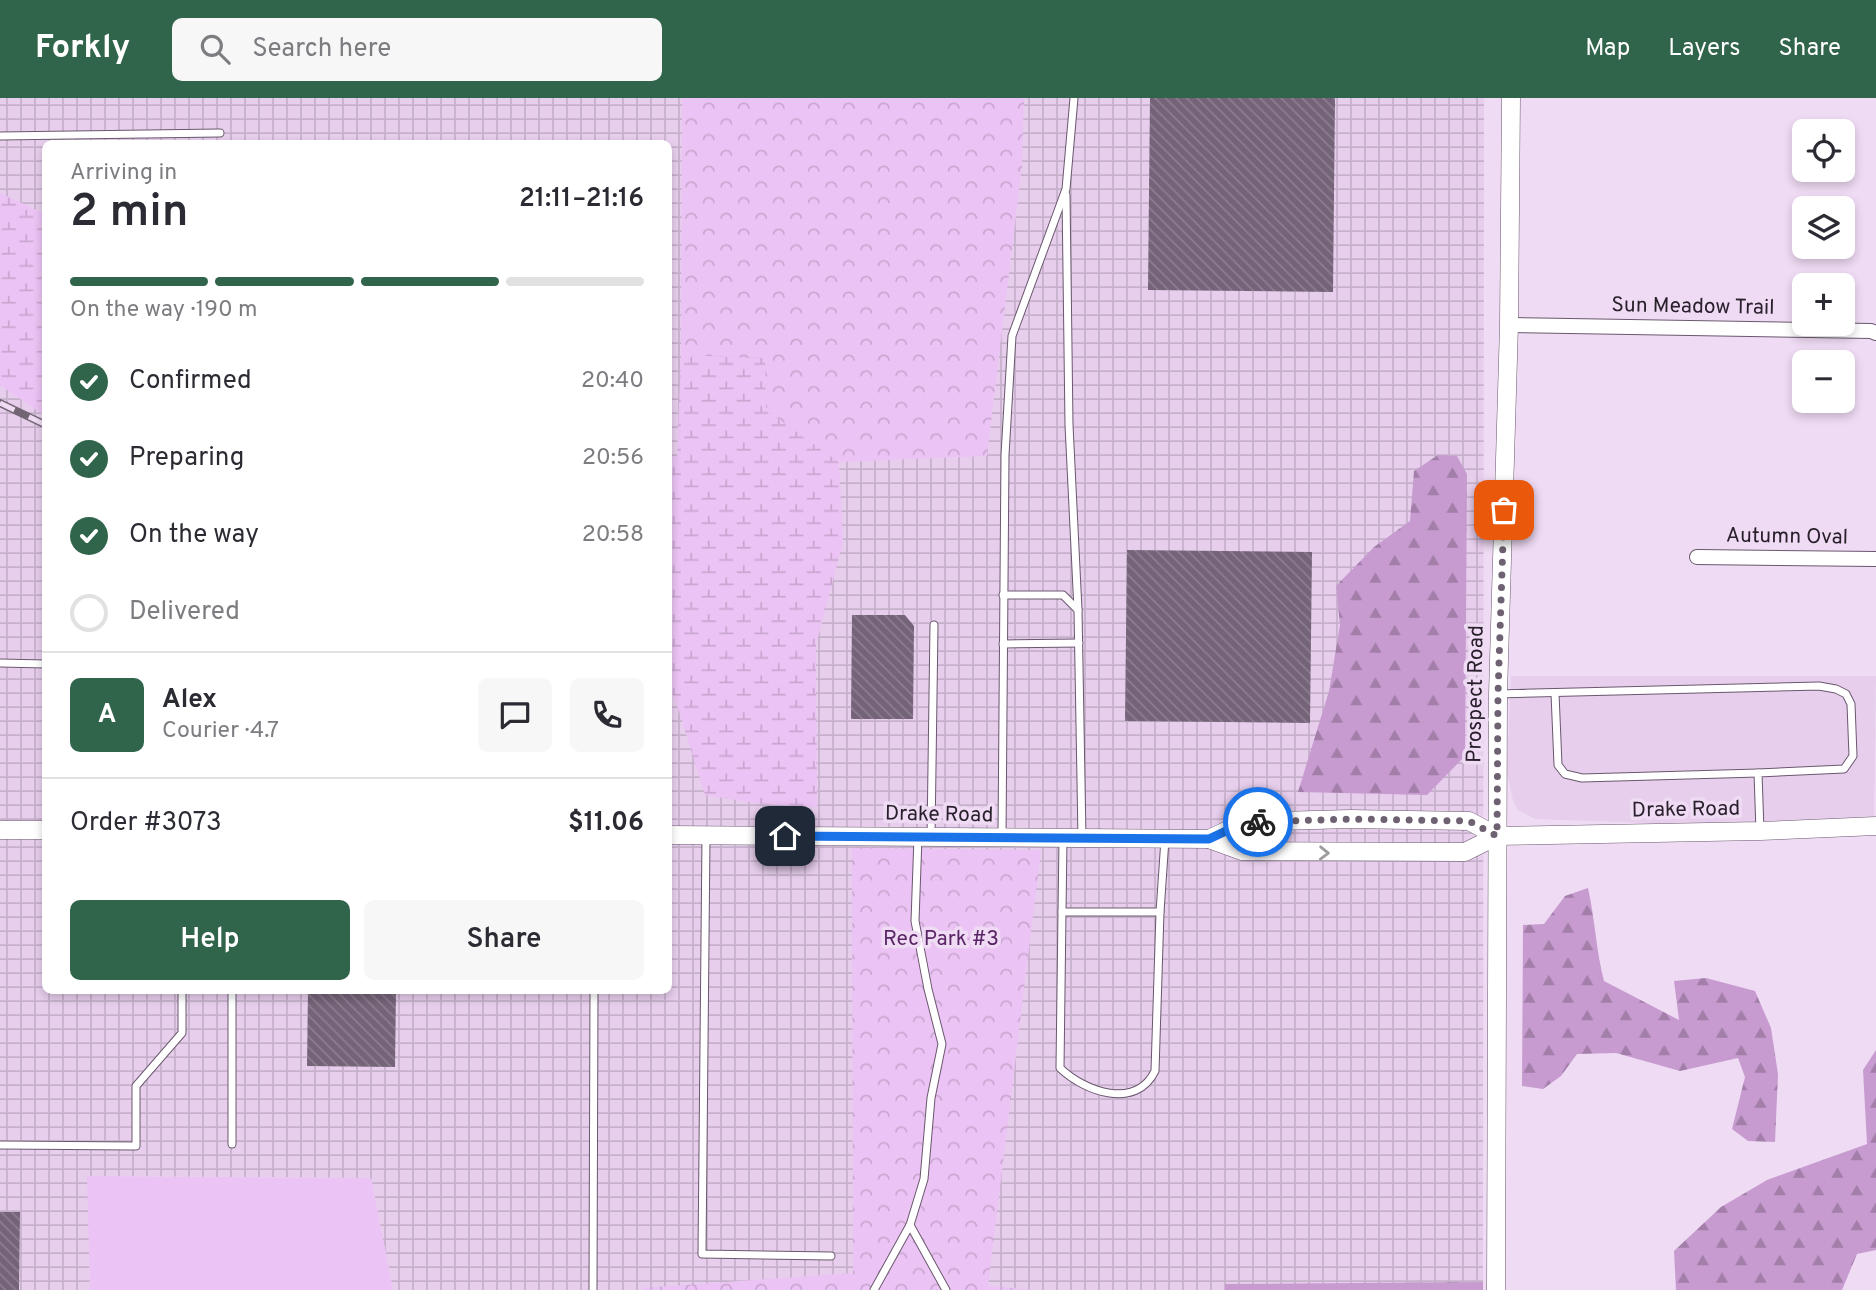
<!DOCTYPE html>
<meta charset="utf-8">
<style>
:root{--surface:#fff;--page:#f7f7f7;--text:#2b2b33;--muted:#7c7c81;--line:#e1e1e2;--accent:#31654b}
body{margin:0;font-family:Overpass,sans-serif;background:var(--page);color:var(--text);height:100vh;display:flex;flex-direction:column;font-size:26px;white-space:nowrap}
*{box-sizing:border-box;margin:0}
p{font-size:23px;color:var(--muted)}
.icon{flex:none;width:38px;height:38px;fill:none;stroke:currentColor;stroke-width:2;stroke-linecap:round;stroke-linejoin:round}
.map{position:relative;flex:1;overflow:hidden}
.details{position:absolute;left:42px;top:42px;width:630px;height:854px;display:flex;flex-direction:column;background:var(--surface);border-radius:10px;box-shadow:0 4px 10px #0003}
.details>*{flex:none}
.controls{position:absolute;left:1792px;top:21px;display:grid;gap:14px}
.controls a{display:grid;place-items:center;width:63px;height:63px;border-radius:10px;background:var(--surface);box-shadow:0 4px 10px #0003;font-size:35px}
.pin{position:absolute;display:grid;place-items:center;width:60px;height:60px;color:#fff;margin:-30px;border-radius:14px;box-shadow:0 4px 10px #0006}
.courier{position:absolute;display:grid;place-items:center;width:70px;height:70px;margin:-35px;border:5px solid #1a73e8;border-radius:50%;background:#fff;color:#222;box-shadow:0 2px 9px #0007}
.head em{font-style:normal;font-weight:600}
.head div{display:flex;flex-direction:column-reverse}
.head{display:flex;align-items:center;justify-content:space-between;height:119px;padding:0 28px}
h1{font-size:46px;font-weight:600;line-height:52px}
.bar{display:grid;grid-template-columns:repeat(4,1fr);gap:10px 7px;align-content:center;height:84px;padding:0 28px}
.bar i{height:9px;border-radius:5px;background:var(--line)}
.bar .current{background:var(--accent)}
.bar p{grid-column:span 4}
.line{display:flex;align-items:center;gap:18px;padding:0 28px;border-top:2px solid var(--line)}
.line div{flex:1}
.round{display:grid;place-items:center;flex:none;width:74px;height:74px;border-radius:10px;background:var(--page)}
ol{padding:0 28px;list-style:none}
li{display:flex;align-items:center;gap:21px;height:77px}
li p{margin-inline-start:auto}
li .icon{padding:7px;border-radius:50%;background:var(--accent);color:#fff;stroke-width:4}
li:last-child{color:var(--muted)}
li i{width:38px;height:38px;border:4px solid var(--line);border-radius:50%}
.action{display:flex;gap:14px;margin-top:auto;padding:14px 28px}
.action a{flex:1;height:80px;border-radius:10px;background:var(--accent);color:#fff;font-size:28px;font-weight:600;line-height:80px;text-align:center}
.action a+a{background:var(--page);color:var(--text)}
header{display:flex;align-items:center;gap:42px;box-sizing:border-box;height:98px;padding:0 35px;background:var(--accent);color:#fff}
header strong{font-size:33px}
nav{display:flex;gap:38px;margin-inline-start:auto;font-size:24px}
.search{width:490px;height:63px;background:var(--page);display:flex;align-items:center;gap:18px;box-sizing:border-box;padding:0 24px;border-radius:10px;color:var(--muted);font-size:26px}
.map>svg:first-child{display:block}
.built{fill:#e7ceed}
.industrial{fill:url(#industrial-grid);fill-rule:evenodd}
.grass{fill:#ebc3f4}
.forest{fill:url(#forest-firs)}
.wetland{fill:url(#wetland-marsh)}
.park{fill:url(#park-crowns)}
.building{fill:url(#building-back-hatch)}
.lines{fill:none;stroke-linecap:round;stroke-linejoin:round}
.service-casing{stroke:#6a586e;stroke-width:9}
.minor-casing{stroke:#6a586e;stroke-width:16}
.tertiary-casing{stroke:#6a586e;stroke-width:19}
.service{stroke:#fff;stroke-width:7}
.minor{stroke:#fff;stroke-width:14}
.tertiary{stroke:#fff;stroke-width:18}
.rail-casing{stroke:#726675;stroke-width:8}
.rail{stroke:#efdbf4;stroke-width:5;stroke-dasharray:16;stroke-linecap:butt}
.oneway{stroke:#9e9b9f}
.done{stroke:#6e6171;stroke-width:7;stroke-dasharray:0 12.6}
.route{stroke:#1a73e8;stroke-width:9}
.labels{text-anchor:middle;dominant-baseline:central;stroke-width:7;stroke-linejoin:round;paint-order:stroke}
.street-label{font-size:21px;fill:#28202a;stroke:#efdbf4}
.park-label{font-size:21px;fill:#592465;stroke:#efdbf4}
</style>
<header>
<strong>Forkly</strong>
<div class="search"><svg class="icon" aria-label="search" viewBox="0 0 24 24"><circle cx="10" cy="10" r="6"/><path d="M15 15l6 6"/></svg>Search here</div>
<nav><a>Map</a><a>Layers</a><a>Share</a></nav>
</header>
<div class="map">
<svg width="1876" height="1192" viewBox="0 0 1876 1192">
<defs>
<pattern id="industrial-grid" width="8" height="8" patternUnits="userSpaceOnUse" patternTransform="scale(1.75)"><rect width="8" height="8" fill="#e7ceed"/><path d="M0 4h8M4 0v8" fill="none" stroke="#c6b1cb"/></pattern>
<pattern id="forest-firs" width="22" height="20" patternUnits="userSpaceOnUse" patternTransform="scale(1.75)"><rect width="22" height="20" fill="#c79bd0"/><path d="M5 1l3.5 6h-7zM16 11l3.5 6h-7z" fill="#a27ea9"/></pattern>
<pattern id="wetland-marsh" width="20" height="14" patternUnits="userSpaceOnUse" patternTransform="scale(1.75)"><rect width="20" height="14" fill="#ebc3f4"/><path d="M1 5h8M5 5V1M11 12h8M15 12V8" fill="none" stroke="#caa7d1"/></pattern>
<pattern id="park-crowns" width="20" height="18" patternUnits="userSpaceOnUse" patternTransform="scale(1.75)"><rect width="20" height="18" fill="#ebc3f4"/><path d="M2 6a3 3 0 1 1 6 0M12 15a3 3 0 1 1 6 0" fill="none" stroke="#caa7d1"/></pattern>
<pattern id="building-back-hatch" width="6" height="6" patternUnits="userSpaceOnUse" patternTransform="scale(1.75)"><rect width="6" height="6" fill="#756379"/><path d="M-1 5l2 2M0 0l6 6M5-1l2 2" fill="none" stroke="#8b7e8e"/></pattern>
</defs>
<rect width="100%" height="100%" fill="#efdbf4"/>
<polygon class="built" points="1511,578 1876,578 1874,721 1677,726 1535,721 1518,712 1513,703 1507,674"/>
<path class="industrial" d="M0 0H1484L1483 1192H393L371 1080 88 1078 90 1192H0ZM46 46H668V892H46Z"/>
<polygon class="grass" points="87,1078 371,1080 393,1192 90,1192"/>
<g class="forest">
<polygon points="1438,357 1457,358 1467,376 1465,658 1427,697 1298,694 1329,593 1340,527 1336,488 1374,449 1410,423 1414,373"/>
<path d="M1588 790C1595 821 1596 852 1604 883L1679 922 1674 883 1706 880 1755 893 1771 930 1778 976 1775 1044 1748 1043 1732 1031 1745 979 1738 960 1680 973 1616 955 1577 956 1561 978 1543 991 1522 988 1523 827 1544 826 1565 798Z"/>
<polygon points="1876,952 1876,1152 1857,1156 1842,1192 1676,1192 1674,1153 1721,1109 1767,1082 1867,1046 1863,972"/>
<polygon points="1483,1184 1483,1192 1225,1192 1225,1186"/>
</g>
<g class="wetland">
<polygon points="0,95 45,116 45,318 0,287"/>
<polygon points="681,257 765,260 766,312 839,364 843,444 816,547 817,709 761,706 705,697 677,607 669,589 668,361 677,358"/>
</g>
<g class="park">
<polygon points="682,0 1024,0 1022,68 987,358 839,364 766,312 765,260 681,257"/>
<polygon points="852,750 1041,752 988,1188 1035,1192 642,1192 643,1190 853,1175"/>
</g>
<g class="building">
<polygon points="1150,0 1335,0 1333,194 1148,192"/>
<polygon points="1127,452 1312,454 1310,625 1125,623"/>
<polygon points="852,517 905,517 914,528 913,621 851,621"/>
<polygon points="308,892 396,892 395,969 307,968"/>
<polygon points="0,1114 20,1114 19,1192 0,1192"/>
</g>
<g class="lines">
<g class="service-casing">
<g id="service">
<polyline points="0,38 220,35"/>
<polyline points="1066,97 1069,327 1078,512"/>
<polyline points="1003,497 1063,497 1078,512 1082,740"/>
<polyline points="1003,546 1079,545"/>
<polyline points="0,565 46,566"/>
<polyline points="1555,595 1558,667 1565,676 1582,680 1758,675"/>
<polyline points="1498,596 1819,588 1836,591 1846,596 1851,606 1853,658 1844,671 1758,675 1760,733"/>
<polyline points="706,738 702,1156 831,1158"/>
<polyline points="931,739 934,527"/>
<polyline points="1002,739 1005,357 1012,238 1066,91 1074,0"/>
<polyline points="1063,741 1062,814 1160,814 1165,741"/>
<path d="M1062 814 1060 970C1085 994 1136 1012 1155 973L1160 814"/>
<polyline points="232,892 232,1046"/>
<polyline points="0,1047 136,1048 136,988 182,935 182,892"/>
<polyline points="910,1127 924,1081 931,1000 942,946 928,891 915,823 918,739"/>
<polyline points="593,1192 594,892"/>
<polyline points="874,1192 910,1127 946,1192"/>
</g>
</g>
<g class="minor-casing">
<g id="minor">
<polyline points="1509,227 1871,233 1876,235"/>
<polyline points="1697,459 1876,461"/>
</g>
</g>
<g class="tertiary-casing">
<g id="tertiary">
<polyline points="0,732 46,732"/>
<polyline points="668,737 1209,741 1242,753 1465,754 1497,738 1760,733 1876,728"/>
<polyline points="1209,741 1245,724 1350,721 1469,723 1497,738"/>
<polyline points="1496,1192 1498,596 1509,227 1511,0"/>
</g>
</g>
<use href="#service" class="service"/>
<use href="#minor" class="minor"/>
<use href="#tertiary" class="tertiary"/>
<g class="rail-casing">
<polyline id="rail" points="0,305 46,327"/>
</g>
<use href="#rail" class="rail"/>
</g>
<defs><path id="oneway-chevron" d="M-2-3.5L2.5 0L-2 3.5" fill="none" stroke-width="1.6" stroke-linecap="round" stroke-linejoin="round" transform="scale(1.75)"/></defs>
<use class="oneway" href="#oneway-chevron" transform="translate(1324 755) rotate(1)"/>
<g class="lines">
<polyline class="done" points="1258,724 1350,721 1469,723 1497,738 1498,596 1504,412"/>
<polyline class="route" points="785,738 1209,741 1245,724 1258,724"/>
</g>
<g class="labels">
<g class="street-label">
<text transform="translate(1693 209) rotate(1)">Sun Meadow Trail</text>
<text transform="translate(1787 439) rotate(1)">Autumn Oval</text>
<text transform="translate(1476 596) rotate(-89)">Prospect Road</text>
<text transform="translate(1686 712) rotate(-1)">Drake Road</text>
<text transform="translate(939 717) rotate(1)">Drake Road</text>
</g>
<g class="park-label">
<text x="941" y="841">Rec Park #3</text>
</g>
</g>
</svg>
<div class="controls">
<a><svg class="icon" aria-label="locate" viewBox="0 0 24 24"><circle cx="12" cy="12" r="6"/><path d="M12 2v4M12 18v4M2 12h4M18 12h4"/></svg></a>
<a><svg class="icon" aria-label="layers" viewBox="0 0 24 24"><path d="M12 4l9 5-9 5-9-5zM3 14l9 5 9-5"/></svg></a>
<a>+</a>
<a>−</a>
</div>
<div class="pin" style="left:1504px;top:412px;background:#ea580c"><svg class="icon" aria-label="bag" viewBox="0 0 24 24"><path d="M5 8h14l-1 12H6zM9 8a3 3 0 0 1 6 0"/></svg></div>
<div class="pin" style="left:785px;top:738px;background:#1f2937"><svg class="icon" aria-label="home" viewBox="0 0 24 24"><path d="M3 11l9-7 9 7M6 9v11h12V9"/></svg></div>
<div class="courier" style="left:1258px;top:724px"><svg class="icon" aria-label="bike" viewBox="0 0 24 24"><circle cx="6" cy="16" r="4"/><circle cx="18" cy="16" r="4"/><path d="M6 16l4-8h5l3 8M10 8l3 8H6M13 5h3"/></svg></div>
<section class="details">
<div class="head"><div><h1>2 min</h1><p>Arriving in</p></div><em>21:11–21:16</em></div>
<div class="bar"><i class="current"></i><i class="current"></i><i class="current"></i><i></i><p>On the way · 190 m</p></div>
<ol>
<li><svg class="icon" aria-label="check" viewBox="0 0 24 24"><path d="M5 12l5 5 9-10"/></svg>Confirmed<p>20:40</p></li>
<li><svg class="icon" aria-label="check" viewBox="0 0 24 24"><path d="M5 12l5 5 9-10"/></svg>Preparing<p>20:56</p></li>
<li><svg class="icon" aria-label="check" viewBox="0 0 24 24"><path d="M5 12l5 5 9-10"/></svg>On the way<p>20:58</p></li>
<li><i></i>Delivered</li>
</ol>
<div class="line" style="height:126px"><b class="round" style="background:var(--accent);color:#fff">A</b><div><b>Alex</b><p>Courier · 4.7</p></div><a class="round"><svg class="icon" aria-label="chat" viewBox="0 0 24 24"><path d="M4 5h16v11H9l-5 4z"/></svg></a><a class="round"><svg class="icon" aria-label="phone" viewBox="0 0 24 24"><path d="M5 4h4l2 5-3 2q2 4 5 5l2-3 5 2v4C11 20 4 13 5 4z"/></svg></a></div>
<div class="line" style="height:91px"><div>Order #3073</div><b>$11.06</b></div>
<div class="action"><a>Help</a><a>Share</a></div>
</section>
</div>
